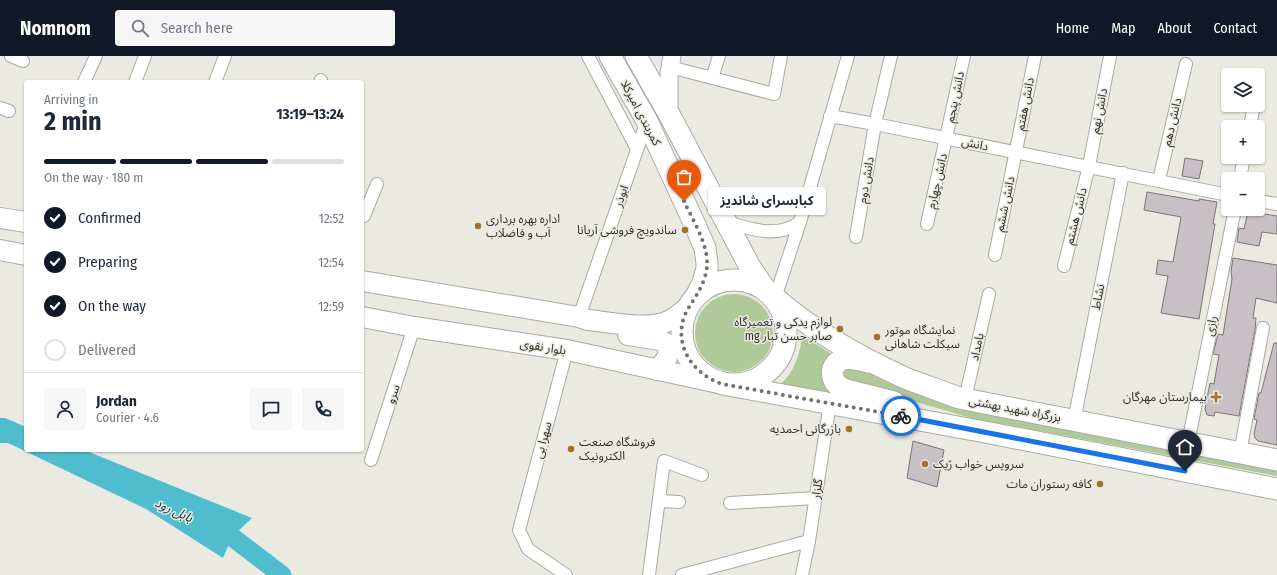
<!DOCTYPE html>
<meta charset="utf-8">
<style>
:root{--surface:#fff;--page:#f6f6f7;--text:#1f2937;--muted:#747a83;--line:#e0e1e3;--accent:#111827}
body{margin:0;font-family:"Fira Sans Condensed","Noto Sans Arabic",sans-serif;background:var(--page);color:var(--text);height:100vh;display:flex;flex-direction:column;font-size:15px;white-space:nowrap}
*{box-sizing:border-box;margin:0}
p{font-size:13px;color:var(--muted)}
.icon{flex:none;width:22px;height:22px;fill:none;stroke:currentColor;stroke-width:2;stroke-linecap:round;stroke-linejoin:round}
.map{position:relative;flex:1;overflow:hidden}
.details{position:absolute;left:24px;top:24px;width:340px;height:372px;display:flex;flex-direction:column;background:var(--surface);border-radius:4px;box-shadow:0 1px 3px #0004}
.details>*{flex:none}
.tools{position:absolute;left:1221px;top:12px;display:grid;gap:8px}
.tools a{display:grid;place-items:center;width:44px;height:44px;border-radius:4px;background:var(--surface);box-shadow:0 1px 3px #0004;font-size:20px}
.pin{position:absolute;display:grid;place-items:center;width:34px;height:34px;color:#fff;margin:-41px -17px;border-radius:50% 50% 50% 0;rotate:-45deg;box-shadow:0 0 4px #0007}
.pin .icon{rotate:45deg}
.courier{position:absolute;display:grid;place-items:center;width:40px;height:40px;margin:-20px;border:3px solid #1a73e8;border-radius:50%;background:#fff;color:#222;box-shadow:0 1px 5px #0007}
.bubble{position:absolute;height:28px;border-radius:4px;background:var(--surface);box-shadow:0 1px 3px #0004;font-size:13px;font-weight:700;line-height:28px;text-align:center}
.headline em{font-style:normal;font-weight:700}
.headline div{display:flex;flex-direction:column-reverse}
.headline{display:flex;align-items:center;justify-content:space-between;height:68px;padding:0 20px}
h1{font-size:26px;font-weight:700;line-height:30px}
.bar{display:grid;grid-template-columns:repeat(4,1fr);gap:6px 4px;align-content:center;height:48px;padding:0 20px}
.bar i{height:5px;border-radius:3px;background:var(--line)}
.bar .current{background:var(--accent)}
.bar p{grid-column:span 4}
.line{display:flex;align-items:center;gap:10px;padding:0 20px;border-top:1px solid var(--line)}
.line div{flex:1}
.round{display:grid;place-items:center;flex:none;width:42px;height:42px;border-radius:4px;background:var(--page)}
ol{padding:0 20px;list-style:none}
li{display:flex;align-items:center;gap:12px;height:44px}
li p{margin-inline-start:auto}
li .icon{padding:4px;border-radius:50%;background:var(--accent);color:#fff;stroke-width:4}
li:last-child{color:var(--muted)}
li i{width:22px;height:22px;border:2px solid var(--line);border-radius:50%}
header{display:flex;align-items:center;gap:24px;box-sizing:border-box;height:56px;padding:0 20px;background:var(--accent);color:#fff}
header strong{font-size:19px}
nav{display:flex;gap:22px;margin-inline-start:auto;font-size:14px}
.search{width:280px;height:36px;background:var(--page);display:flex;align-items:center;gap:10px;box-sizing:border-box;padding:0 14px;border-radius:4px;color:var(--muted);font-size:15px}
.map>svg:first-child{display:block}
.green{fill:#b0c998}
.water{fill:#50bdcf}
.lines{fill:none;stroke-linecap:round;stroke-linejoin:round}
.river{stroke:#50bdcf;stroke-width:19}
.building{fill:#c7c0c5;stroke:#7b7479}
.minor-casing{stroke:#aaa9a2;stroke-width:14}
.secondary-casing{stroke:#aaa9a2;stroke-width:19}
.primary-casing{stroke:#aaa9a2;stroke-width:22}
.trunk-casing{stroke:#aaa9a2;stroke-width:23}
.minor{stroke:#fff;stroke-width:12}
.secondary{stroke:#fff;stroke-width:17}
.primary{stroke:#fff;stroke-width:20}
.trunk{stroke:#fff;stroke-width:21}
.done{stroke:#72716c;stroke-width:4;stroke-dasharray:0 7.2}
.route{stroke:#1a73e8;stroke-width:5}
.poi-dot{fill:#a17225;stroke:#ebeae2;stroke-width:1.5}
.labels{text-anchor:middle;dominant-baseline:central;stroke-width:3;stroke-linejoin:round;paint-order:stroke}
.street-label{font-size:12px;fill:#31302d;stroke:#ebeae2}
.poi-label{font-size:12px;fill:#31302d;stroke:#ebeae2;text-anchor:end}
.water-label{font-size:13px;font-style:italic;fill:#073c43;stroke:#ebeae2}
</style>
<header>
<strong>Nomnom</strong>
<div class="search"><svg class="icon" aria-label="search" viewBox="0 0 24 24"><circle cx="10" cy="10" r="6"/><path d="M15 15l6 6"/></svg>Search here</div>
<nav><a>Home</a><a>Map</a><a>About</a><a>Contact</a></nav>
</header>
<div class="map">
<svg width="1277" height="519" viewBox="0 0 1277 519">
<rect width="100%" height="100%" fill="#ebeae2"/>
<g class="green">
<circle cx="734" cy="277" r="39"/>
<path d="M802 279 833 299 825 312 902 352 780 329C794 317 801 296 802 279Z"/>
<polygon points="848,311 860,312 896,330 978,357 1277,414 1277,420 971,362 913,345 848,328 843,325 843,316"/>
</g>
<polygon class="water" points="0,362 5,362 26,371 26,394 84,394 252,462 232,481 223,502 146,453 8,387 0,387"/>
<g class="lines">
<polyline class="river" points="208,470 232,481 282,519"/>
</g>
<g class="building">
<polygon points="1185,102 1203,105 1199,123 1182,120"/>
<polygon points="1147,136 1199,145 1199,143 1217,146 1213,168 1215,168 1199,263 1161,257 1168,220 1156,218 1158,204 1173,206 1181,161 1144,154"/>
<polygon points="1252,156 1277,160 1277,178 1262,176 1259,190 1237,186 1239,172 1244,173 1247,160"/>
<polygon points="1233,202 1277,209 1277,247 1256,242 1253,262 1256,262 1255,274 1239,360 1215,356 1214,360 1207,359 1205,353 1210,327 1214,328 1219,299 1213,298 1218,278 1223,279 1232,223 1231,215"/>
<polygon points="1274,287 1277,287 1277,389 1258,385 1255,382 1254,378 1257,364 1254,363 1259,337 1261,337"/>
<polygon points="913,385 944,394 937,431 907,422"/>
</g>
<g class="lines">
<g class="minor-casing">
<g id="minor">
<polyline points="11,0 23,5"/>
<polyline points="588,0 637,93"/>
<polyline points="670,11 774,38 781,0"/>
<polyline points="712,22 719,0"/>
<polyline points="84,26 96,0"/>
<polyline points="135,26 145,0"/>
<polyline points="215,26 225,0"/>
<polyline points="320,26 321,24"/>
<polyline points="0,52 9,55"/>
<polyline points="830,60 875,68 1228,139"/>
<polyline points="1250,71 1254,49"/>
<polyline points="1240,123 1244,101"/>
<polyline points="1159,124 1186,8"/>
<polyline points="1258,145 1277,148"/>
<polyline points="364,160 377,128"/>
<path d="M726 166C751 173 778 183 800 166L775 242"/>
<polyline points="800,166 848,0"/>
<polyline points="927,168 964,0"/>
<polyline points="856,181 875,68 891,0"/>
<polyline points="995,199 1035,0"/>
<polyline points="1064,210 1089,110 1110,0"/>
<polyline points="579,261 647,65"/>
<polyline points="965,343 989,238"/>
<polyline points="1074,365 1123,117"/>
<polyline points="1188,387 1235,153"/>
<polyline points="1240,397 1263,272"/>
<polyline points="371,404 414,271"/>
<polyline points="659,445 679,446"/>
<polyline points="730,447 816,442"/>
<polyline points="566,519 528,493 519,474 567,294"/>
<polyline points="649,519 664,405 702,419"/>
<polyline points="682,519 809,485"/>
<polyline points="802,519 809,485 830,347"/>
</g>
</g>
<g class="secondary-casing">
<polyline id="secondary" points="669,58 669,18 672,0"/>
</g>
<g class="primary-casing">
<g id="primary">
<polyline points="0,162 26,166"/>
<polyline points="0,194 26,199"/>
<path d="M362 225 579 261 588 264C610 266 645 274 666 266 675 263 682 256 689 250"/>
<polyline points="362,261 414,271 567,294 723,328"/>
<path d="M628 279 660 284 667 288C671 301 665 305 657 314"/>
</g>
</g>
<g class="trunk-casing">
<g id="trunk">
<polyline points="610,0 647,65 695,169 705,192 707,207 707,213 702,229 696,240"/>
<polyline points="636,0 669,58 750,211 765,233"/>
<circle cx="734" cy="276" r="52"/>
<path d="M775 242C813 275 859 301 905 322 923 329 941 335 959 342L1277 404"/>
<path d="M868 306C860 304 851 301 843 303 826 310 831 329 846 334L894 346"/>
<polyline points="723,328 985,376 1277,433"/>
</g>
</g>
<use href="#minor" class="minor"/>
<use href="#secondary" class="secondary"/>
<use href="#primary" class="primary"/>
<use href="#trunk" class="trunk"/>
</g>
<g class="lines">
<path class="done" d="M684 145C692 163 708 188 707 208 707 219 702 230 696 240 692 247 687 253 684 261 674 292 694 318 722 328L901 360"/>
<polyline class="route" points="901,360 1185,415"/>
</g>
<g class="poi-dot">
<circle cx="478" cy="170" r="4"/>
<circle cx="685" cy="174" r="4"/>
<circle cx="840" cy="273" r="4"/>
<circle cx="877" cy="281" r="4"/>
<path d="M1214 335h4v4h4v4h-4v4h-4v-4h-4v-4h4z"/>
<circle cx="849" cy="373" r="4"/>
<circle cx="571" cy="393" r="4"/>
<circle cx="925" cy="408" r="4"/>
<circle cx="1100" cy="428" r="4"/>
</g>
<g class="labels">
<g class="street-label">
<text transform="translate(955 41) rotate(-78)">دانش پنجم</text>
<text transform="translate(1025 48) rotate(-79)">دانش هفتم</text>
<text transform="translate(1099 55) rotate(-79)">دانش نهم</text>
<text transform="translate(641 57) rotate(62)">کمربندی امیرکلا</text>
<text transform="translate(1172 66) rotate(-77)">دانش دهم</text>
<text transform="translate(975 88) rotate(12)">دانش</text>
<text transform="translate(866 124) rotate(-80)">دانش دوم</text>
<text transform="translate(937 125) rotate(-77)">دانش چهارم</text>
<text transform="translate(621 140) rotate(-71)">ابوذر</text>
<text transform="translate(1005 148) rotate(-78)">دانش ششم</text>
<text transform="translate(1076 160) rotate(-76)">دانش هشتم</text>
<text transform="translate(1098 241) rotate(-79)">نشاط</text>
<text transform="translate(1211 270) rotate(-79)">رازی</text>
<text transform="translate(543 291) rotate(9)">بلوار نقوی</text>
<text transform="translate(977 291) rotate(-78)">بامداد</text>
<text transform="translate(393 338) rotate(-72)">سرو</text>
<text transform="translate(1015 353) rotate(11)">بزرگراه شهید بهشتی</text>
<text transform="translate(543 384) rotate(-75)">سهرا بی</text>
<text transform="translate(817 433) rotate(-82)">گلزار</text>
</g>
<g class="poi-label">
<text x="486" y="163" text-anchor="start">اداره بهره برداری<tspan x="486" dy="14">آب و فاضلاب</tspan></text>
<text x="677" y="174">ساندویچ فروشی آریانا</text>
<text x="832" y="266">لوازم یدکی و تعمیرگاه<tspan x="832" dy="14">mg صابر حسن تبار</tspan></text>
<text x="885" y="274" text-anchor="start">نمایشگاه موتور<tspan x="885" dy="14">سیکلت شاهانی</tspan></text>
<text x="1207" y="341">بیمارستان مهرگان</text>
<text x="841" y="373">بازرگانی احمدیه</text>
<text x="579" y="386" text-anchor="start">فروشگاه صنعت<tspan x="579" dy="14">الکترونیک</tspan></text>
<text x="933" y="408" text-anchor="start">سرویس خواب ژیک</text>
<text x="1092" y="428">کافه رستوران مات</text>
</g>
<g class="water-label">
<text transform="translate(174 454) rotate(25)">بابل رود</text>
</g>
</g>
</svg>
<div class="tools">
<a><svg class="icon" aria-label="layers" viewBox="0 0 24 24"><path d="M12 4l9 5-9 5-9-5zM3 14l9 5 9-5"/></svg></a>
<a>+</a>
<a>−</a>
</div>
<div class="pin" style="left:684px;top:145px;background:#ea580c"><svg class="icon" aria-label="bag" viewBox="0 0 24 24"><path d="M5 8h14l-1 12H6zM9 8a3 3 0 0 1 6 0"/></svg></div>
<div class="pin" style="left:1185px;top:415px;background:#1f2937"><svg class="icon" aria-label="home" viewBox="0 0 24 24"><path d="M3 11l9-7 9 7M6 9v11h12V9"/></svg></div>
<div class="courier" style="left:901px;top:360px"><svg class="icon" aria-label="bike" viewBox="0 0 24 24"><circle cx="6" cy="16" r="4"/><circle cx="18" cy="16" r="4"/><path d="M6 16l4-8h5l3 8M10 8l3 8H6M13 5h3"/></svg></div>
<div class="bubble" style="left:708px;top:131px;width:118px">کبابسرای شاندیز</div>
<section class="details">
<div class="headline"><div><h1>2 min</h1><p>Arriving in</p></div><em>13:19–13:24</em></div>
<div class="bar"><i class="current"></i><i class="current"></i><i class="current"></i><i></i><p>On the way · 180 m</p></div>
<ol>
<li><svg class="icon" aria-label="check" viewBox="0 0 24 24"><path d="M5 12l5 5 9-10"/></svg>Confirmed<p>12:52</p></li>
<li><svg class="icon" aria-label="check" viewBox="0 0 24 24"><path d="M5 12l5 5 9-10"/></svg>Preparing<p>12:54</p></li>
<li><svg class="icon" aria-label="check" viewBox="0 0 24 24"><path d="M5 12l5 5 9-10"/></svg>On the way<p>12:59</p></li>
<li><i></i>Delivered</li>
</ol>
<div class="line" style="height:72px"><a class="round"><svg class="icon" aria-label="person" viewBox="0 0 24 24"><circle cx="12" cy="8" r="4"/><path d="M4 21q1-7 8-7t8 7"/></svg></a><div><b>Jordan</b><p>Courier · 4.6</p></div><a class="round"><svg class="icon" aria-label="chat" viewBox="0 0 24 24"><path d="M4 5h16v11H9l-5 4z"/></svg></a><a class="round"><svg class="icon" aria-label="phone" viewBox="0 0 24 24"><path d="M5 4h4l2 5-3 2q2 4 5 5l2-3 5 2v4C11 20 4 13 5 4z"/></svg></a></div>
</section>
</div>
